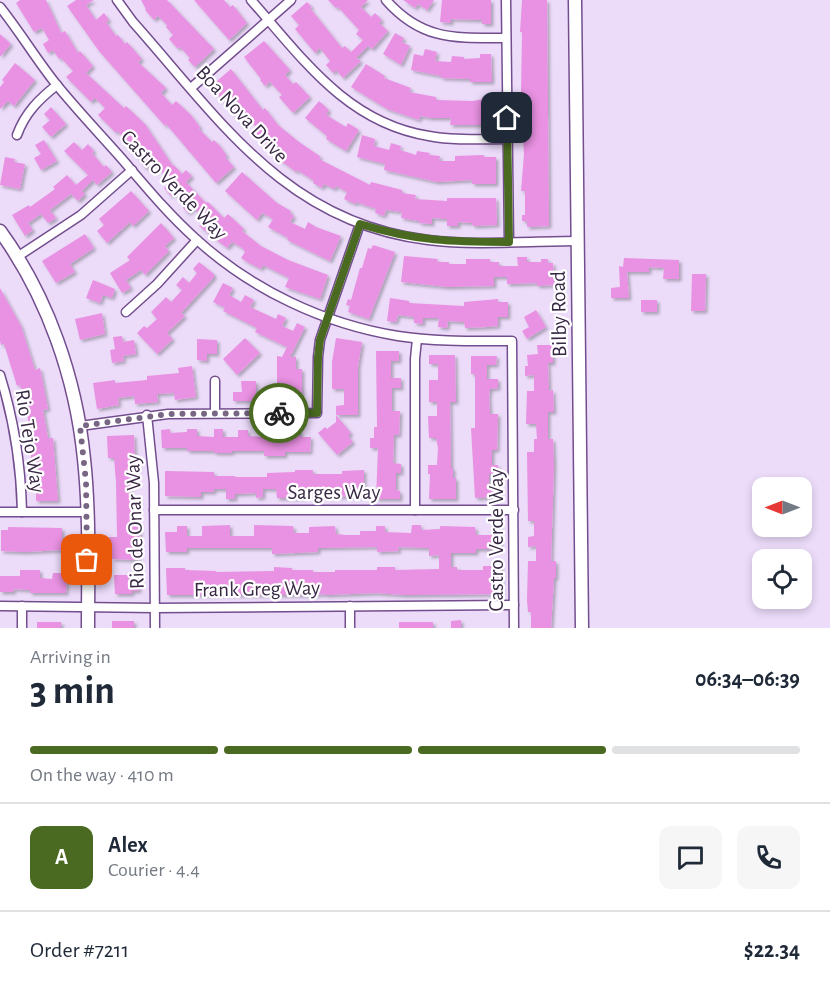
<!DOCTYPE html>
<meta charset="utf-8">
<style>
:root{--surface:#fff;--page:#f6f6f7;--text:#1f2937;--muted:#747a83;--line:#e0e1e3;--accent:#496a20}
body{margin:0;font-family:"Alegreya Sans",sans-serif;background:var(--page);color:var(--text);height:100vh;display:flex;flex-direction:column;font-size:22px;white-space:nowrap}
*{box-sizing:border-box;margin:0}
p{font-size:20px;color:var(--muted)}
.icon{flex:none;width:33px;height:33px;fill:none;stroke:currentColor;stroke-width:2;stroke-linecap:round;stroke-linejoin:round}
.map{position:relative;height:628px;overflow:hidden}
.sheet{display:flex;flex-direction:column;background:var(--surface);flex:1}
.sheet>*{flex:none}
.needle{width:39px;rotate:270deg}
.fabs{position:absolute;left:752px;top:477px;display:grid;gap:12px}
.fabs a{display:grid;place-items:center;width:60px;height:60px;border-radius:12px;background:var(--surface);box-shadow:0 3px 9px #0003;font-size:30px}
.pin{position:absolute;display:grid;place-items:center;width:51px;height:51px;color:#fff;margin:-26px;border-radius:12px;box-shadow:0 3px 9px #0006}
.courier{position:absolute;display:grid;place-items:center;width:60px;height:60px;margin:-30px;border:4px solid #496a20;border-radius:50%;background:#fff;color:#222;box-shadow:0 2px 8px #0007}
.overview em{font-style:normal;font-weight:700}
.overview div{display:flex;flex-direction:column-reverse}
.overview{display:flex;align-items:center;justify-content:space-between;height:102px;padding:0 30px}
h1{font-size:39px;font-weight:700;line-height:45px}
.bar{display:grid;grid-template-columns:repeat(4,1fr);gap:9px 6px;align-content:center;height:72px;padding:0 30px}
.bar i{height:8px;border-radius:4px;background:var(--line)}
.bar .active{background:var(--accent)}
.bar p{grid-column:span 4}
.line{display:flex;align-items:center;gap:15px;padding:0 30px;border-top:2px solid var(--line)}
.line div{flex:1}
.round{display:grid;place-items:center;flex:none;width:63px;height:63px;border-radius:12px;background:var(--page)}
.map>svg:first-child{display:block}
.building{fill:#e991e2;filter:url(#shadow)}
.lines{fill:none;stroke-linecap:round;stroke-linejoin:round}
.street-casing{stroke:#734e8e;stroke-width:11}
.secondary-casing{stroke:#734e8e;stroke-width:15}
.street{stroke:#fff;stroke-width:8}
.secondary{stroke:#fff;stroke-width:12}
.done{stroke:#776784;stroke-width:6;stroke-dasharray:0 10.8}
.route{stroke:#496a20;stroke-width:8}
.labels{text-anchor:middle;dominant-baseline:central;stroke-width:4.5;stroke-linejoin:round;paint-order:stroke}
.street-label{font-size:21px;fill:#382844;stroke:#fff}
</style>
<div class="map">
<svg width="830" height="628" viewBox="0 0 830 628">
<defs>
<filter id="shadow"><feDropShadow dx="2.5" dy="2.5" stdDeviation="1.5" flood-color="#0004"/></filter>
</defs>
<rect width="100%" height="100%" fill="#ecdcfa"/>
<g class="building">
<polygon points="20,0 46,0 61,33 65,31 78,53 80,51 93,66 86,73 124,108 126,106 145,124 173,166 174,165 182,174 186,170 192,176 186,182 206,203 208,202 224,218 228,214 244,229 242,231 261,246 288,260 328,275 320,299 285,287 289,278 263,265 261,269 249,263 241,258 245,252 242,248 232,242 227,248 199,226 206,220 194,208 188,213 183,208 185,205 174,193 171,196 164,188 171,182 153,162 145,168 118,131 116,133 98,115 105,108 95,98 91,102 66,77 73,71 61,58 59,59 53,50 48,53 43,44 49,40 42,28 34,32 16,3"/>
<polygon points="76,0 94,0 86,5 96,20 104,13 109,20 106,22 116,36 118,35 125,44 127,42 142,59 138,62 166,88 161,93 172,105 176,101 191,115 200,127 199,129 212,142 214,140 220,146 227,156 225,157 234,167 216,183 166,124 165,126 99,51 67,6"/>
<polygon points="141,0 167,0 214,49 195,67 188,60 190,58 180,47 178,49 169,39 173,35 166,27 167,25 158,16 154,20 145,10 146,9"/>
<polygon points="194,0 224,0 230,7 233,5 247,23 229,40"/>
<polygon points="328,0 368,0 361,7 371,17 375,13 382,20 379,23 388,31 372,49 368,46 356,58 361,61 343,78 336,70 333,73 326,65 330,61 320,48 315,53 295,29 299,25 291,16 307,2 312,7 310,8 342,48 345,46 351,52 363,40 356,34 359,30 338,7 336,8"/>
<polygon points="403,0 434,0 427,10 418,4 415,8"/>
<polygon points="442,0 491,0 491,24 482,24 482,20 451,19 451,23 440,22"/>
<polygon points="522,0 547,0 549,226 527,227 527,221 522,221 522,215 525,215 525,191 521,191 524,154 522,122 523,122 523,109 526,109 526,94 521,94 522,32 520,32"/>
<polygon points="395,33 404,38 402,42 410,46 401,65 383,54"/>
<polygon points="0,34 11,44 0,57"/>
<polygon points="264,41 290,70 285,75 293,84 296,82 310,97 293,113 279,97 282,95 270,82 265,86 260,80 261,79 244,57"/>
<polygon points="425,49 437,52 435,61 451,62 452,56 464,57 464,59 480,58 480,54 491,54 492,82 470,82 470,79 441,78 441,76 411,70 414,54 423,56"/>
<polygon points="15,63 35,80 14,106 8,101 0,109 0,87 4,82 2,80"/>
<polygon points="366,64 385,76 384,78 411,88 409,92 436,97 436,100 473,101 494,97 494,118 483,121 483,125 450,125 451,118 431,118 420,116 419,120 387,109 351,87"/>
<polygon points="231,69 263,110 265,108 278,125 299,142 321,157 319,159 370,185 371,182 402,190 402,193 416,195 415,199 447,201 447,198 496,198 497,225 473,226 472,223 458,222 458,226 447,226 447,219 432,218 432,224 419,223 419,221 401,218 402,212 386,210 384,216 375,213 376,209 356,202 355,204 344,199 347,192 336,186 334,189 324,184 322,188 313,183 314,181 297,170 296,172 277,158 279,154 263,143 254,133 258,130 243,110 236,116 218,95 211,86"/>
<polygon points="319,101 329,110 326,114 331,118 346,127 348,123 359,130 346,151 326,139 327,136 305,118"/>
<polygon points="51,107 66,124 51,137 42,127 50,120 44,114"/>
<polygon points="362,135 375,139 374,146 389,150 391,143 401,146 400,150 416,155 417,151 430,153 429,155 440,156 439,161 455,161 455,156 484,155 484,157 496,157 496,184 472,184 472,180 437,182 384,170 385,164 357,157"/>
<polygon points="44,140 57,161 41,170 34,158 41,154 35,145"/>
<polygon points="74,142 82,150 88,144 94,151 92,153 104,167 106,165 112,172 97,185 93,180 82,191 85,194 78,201 71,194 50,210 56,218 48,223 41,214 28,223 33,230 25,236 12,215 29,205 30,207 55,189 53,187 67,175 76,185 88,175 64,151"/>
<polygon points="5,157 15,159 14,162 25,164 20,189 0,185"/>
<polygon points="242,172 277,203 291,211 290,213 294,216 290,222 305,229 308,222 316,227 341,236 330,261 287,240 288,238 268,227 273,219 262,213 257,220 225,191"/>
<polygon points="131,191 149,211 133,226 130,222 107,243 97,231 104,225 99,219"/>
<polygon points="161,223 174,238 165,246 169,251 145,275 141,270 126,280 131,288 122,293 110,273 130,260 127,257"/>
<polygon points="85,234 94,248 70,264 75,272 56,283 42,261"/>
<polygon points="373,245 395,252 369,319 348,312 350,306 346,305 348,299 351,300 360,268 362,268 368,248 371,249"/>
<polygon points="404,256 438,259 437,262 449,262 449,264 466,264 466,259 490,259 490,262 499,262 499,266 518,266 517,257 527,257 527,262 541,262 541,259 548,259 548,263 553,263 554,285 537,286 537,283 507,284 507,277 494,277 494,286 447,287 401,282"/>
<polygon points="624,258 679,260 679,279 663,279 664,268 649,267 649,272 627,272 629,298 611,298 611,288 620,287 619,266 623,267"/>
<polygon points="199,262 214,274 214,277 181,313 185,316 167,333 173,339 157,354 137,333 144,326 147,328 157,319 151,312 166,297 171,302 182,290 176,285 183,277 189,283 197,273 193,269"/>
<polygon points="692,274 706,274 705,311 691,311"/>
<polygon points="93,280 115,289 112,298 103,295 100,303 86,298"/>
<polygon points="223,283 233,288 229,295 241,302 245,295 254,300 250,307 276,319 278,314 286,318 282,326 293,331 297,323 305,327 290,357 296,357 296,369 302,369 302,394 297,394 297,402 277,403 277,356 282,357 287,347 255,332 257,328 223,311 225,308 213,302"/>
<polygon points="0,288 21,326 35,370 40,368 48,409 43,410 48,438 53,438 58,501 36,501 36,473 33,474 30,449 33,449 27,413 20,385 17,386 4,344 1,345 0,341"/>
<polygon points="390,298 409,301 409,303 464,306 464,302 498,299 498,302 508,302 508,317 498,317 498,326 486,327 465,328 464,322 448,321 447,328 438,327 439,318 423,318 423,324 414,323 414,317 398,315 396,322 387,321"/>
<rect x="641" y="300" width="16" height="12"/>
<polygon points="536,310 546,327 527,339 522,331 529,327 524,317"/>
<polygon points="102,313 105,334 80,340 75,319"/>
<polygon points="122,336 123,342 134,340 136,354 123,356 124,361 112,363 110,350 115,349 113,337"/>
<polygon points="245,338 260,353 237,375 223,359"/>
<polygon points="336,338 362,342 358,366 358,415 336,415 351,433 348,436 353,442 337,455 318,433 325,427 327,429 336,422 336,406 344,405 344,389 332,389 332,362"/>
<polygon points="197,339 217,340 217,354 207,354 207,361 197,360"/>
<polygon points="537,345 553,345 553,363 548,363 549,391 553,390 554,412 548,412 548,439 553,439 554,464 551,561 556,561 556,578 554,578 551,628 531,628 531,612 528,612 527,600 528,561 536,561 536,546 528,547 528,537 534,536 534,521 528,521 527,452 534,452 534,439 537,439 536,424 526,424 527,391 534,391 534,375 525,376 525,366 528,366 527,355 538,354"/>
<polygon points="376,351 399,351 399,361 391,361 391,378 401,378 401,388 392,388 392,411 400,411 399,435 394,435 393,463 401,464 401,473 396,473 396,490 400,491 400,499 376,499 378,448 370,448 370,438 374,438 374,427 377,427"/>
<polygon points="429,355 455,355 456,402 450,402 451,468 453,468 453,478 456,478 456,499 429,499 430,474 428,474 428,465 437,465 438,448 436,438 429,438 428,416 437,416 437,402 429,402 429,380 438,380 438,364 429,364"/>
<polygon points="471,356 497,356 496,365 487,365 487,379 498,379 498,388 490,389 489,397 490,414 498,414 497,450 492,450 492,465 498,465 498,474 489,474 489,488 498,487 498,497 475,498 471,428 475,428 475,374 471,374"/>
<polygon points="192,366 196,397 175,400 174,393 157,394 158,402 135,404 134,396 118,398 119,405 97,409 93,383 115,380 115,383 147,380 147,376 179,373 178,368"/>
<polygon points="241,381 256,381 256,401 233,401 233,392 242,392"/>
<polygon points="170,429 170,433 187,432 187,429 197,429 197,436 214,437 214,429 223,429 223,437 238,437 238,430 248,430 248,436 264,437 264,430 300,430 300,437 311,437 310,452 285,452 285,456 264,456 264,451 232,451 232,453 214,453 214,451 187,451 187,448 162,448 161,430"/>
<polygon points="134,435 135,460 137,460 138,470 130,470 130,497 139,497 139,507 131,506 132,523 140,523 138,560 112,559 112,552 109,552 109,537 117,537 116,482 114,458 108,458 107,436"/>
<polygon points="295,470 313,470 313,474 342,474 342,471 364,470 364,496 327,497 327,489 304,489 304,498 277,498 276,489 263,489 263,497 256,498 256,493 235,494 235,499 226,499 226,489 214,489 214,492 201,492 201,497 165,496 165,471 214,472 214,476 235,476 235,477 267,477 267,473 295,472"/>
<polygon points="230,525 230,536 254,536 254,525 293,526 294,533 309,533 309,527 335,526 336,534 346,535 360,535 360,531 376,531 376,526 385,526 385,532 411,533 412,525 421,525 421,530 440,529 440,526 475,527 476,535 491,535 491,526 500,526 500,549 476,549 476,553 451,553 451,567 457,567 457,570 483,570 483,566 501,566 502,594 405,595 376,593 325,595 325,594 305,595 167,595 166,568 185,568 185,570 216,571 216,572 274,571 274,567 292,568 292,570 313,570 313,572 335,572 335,570 377,570 377,567 395,567 395,570 439,569 439,555 429,556 429,548 398,547 399,551 377,552 377,547 318,548 318,552 272,554 272,548 187,548 187,552 166,552 165,532 177,532 177,526 187,526 187,536 202,536 202,526"/>
<polygon points="8,527 62,528 62,550 24,552 1,551 1,530 8,530"/>
<polygon points="20,570 40,570 40,578 52,579 53,573 67,573 66,593 30,593 30,590 13,589 14,592 0,592 0,576 20,576"/>
<polygon points="128,573 138,573 139,591 132,591 132,594 115,594 114,575 128,575"/>
<polygon points="461,620 461,628 451,628 451,621"/>
<rect x="112" y="621" width="22" height="7"/>
<rect x="37" y="622" width="24" height="6"/>
<rect x="399" y="622" width="34" height="6"/>
</g>
<g class="lines">
<g class="street-casing">
<g id="street">
<path d="M117 0 133 22C220 120 286 223 428 240 477 246 528 241 577 241"/>
<path d="M251 0C303 59 347 123 429 136 455 141 482 139 508 139"/>
<path d="M386 0C422 41 456 38 506 38"/>
<polyline points="506,0 509,242"/>
<path d="M0 7C20 32 36 59 56 84 77 110 100 134 122 159 146 187 169 215 196 239 252 290 324 324 398 336 436 342 474 341 512 341L514 628"/>
<polyline points="191,88 291,0"/>
<path d="M17 135C25 113 39 99 57 85"/>
<polyline points="17,257 81,215 132,170"/>
<polyline points="126,312 157,284 197,240"/>
<path d="M0 375C14 420 21 465 22 512"/>
<polyline points="215,381 215,413"/>
<polyline points="147,415 154,483 155,628"/>
<polyline points="80,426 168,414 317,413 318,357 320,340 360,224"/>
<polyline points="154,510 514,510"/>
<polyline points="415,510 415,359 417,339"/>
<polyline points="0,512 87,512"/>
<polyline points="0,606 155,608 514,605"/>
<polyline points="22,606 22,628"/>
<polyline points="350,628 350,606"/>
</g>
</g>
<g class="secondary-casing">
<g id="secondary">
<polyline points="575,0 582,628"/>
<path d="M0 231C48 297 76 379 84 459 90 515 88 572 88 628"/>
</g>
</g>
<use href="#street" class="street"/>
<use href="#secondary" class="secondary"/>
</g>
<g class="lines">
<polyline class="done" points="87,560 86,482 80,426 168,414 279,413"/>
<path class="route" d="M279 413H317L318 357 320 340 360 224C415 241 453 242 509 242L507 118"/>
</g>
<g class="labels">
<g class="street-label">
<text transform="translate(242 114) rotate(47)">Boa Nova Drive</text>
<text transform="translate(174 185) rotate(46)">Castro Verde Way</text>
<text transform="translate(559 314) rotate(-91)">Bilby Road</text>
<text transform="translate(30 441) rotate(81)">Rio Tejo Way</text>
<text x="334" y="492">Sarges Way</text>
<text transform="translate(135 522) rotate(-92)">Rio de Onar Way</text>
<text transform="translate(496 540) rotate(-90)">Castro Verde Way</text>
<text transform="translate(257 589) rotate(-1)">Frank Greg Way</text>
</g>
</g>
</svg>
<div class="fabs">
<a><svg class="needle" viewBox="-14 -14 28 28"><path d="M0-13l5 13h-10z" fill="#e53935"/><path d="M0 13l5-13h-10z" fill="#747a83"/></svg></a>
<a><svg class="icon" aria-label="locate" viewBox="0 0 24 24"><circle cx="12" cy="12" r="6"/><path d="M12 2v4M12 18v4M2 12h4M18 12h4"/></svg></a>
</div>
<div class="pin" style="left:87px;top:560px;background:#ea580c"><svg class="icon" aria-label="bag" viewBox="0 0 24 24"><path d="M5 8h14l-1 12H6zM9 8a3 3 0 0 1 6 0"/></svg></div>
<div class="pin" style="left:507px;top:118px;background:#1f2937"><svg class="icon" aria-label="home" viewBox="0 0 24 24"><path d="M3 11l9-7 9 7M6 9v11h12V9"/></svg></div>
<div class="courier" style="left:279px;top:413px"><svg class="icon" aria-label="bike" viewBox="0 0 24 24"><circle cx="6" cy="16" r="4"/><circle cx="18" cy="16" r="4"/><path d="M6 16l4-8h5l3 8M10 8l3 8H6M13 5h3"/></svg></div>
</div>
<section class="sheet">
<div class="overview"><div><h1>3 min</h1><p>Arriving in</p></div><em>06:34–06:39</em></div>
<div class="bar"><i class="active"></i><i class="active"></i><i class="active"></i><i></i><p>On the way · 410 m</p></div>
<div class="line" style="height:108px"><b class="round" style="background:var(--accent);color:#fff">A</b><div><b>Alex</b><p>Courier · 4.4</p></div><a class="round"><svg class="icon" aria-label="chat" viewBox="0 0 24 24"><path d="M4 5h16v11H9l-5 4z"/></svg></a><a class="round"><svg class="icon" aria-label="phone" viewBox="0 0 24 24"><path d="M5 4h4l2 5-3 2q2 4 5 5l2-3 5 2v4C11 20 4 13 5 4z"/></svg></a></div>
<div class="line" style="height:78px"><div>Order #7211</div><b>$22.34</b></div>
</section>
